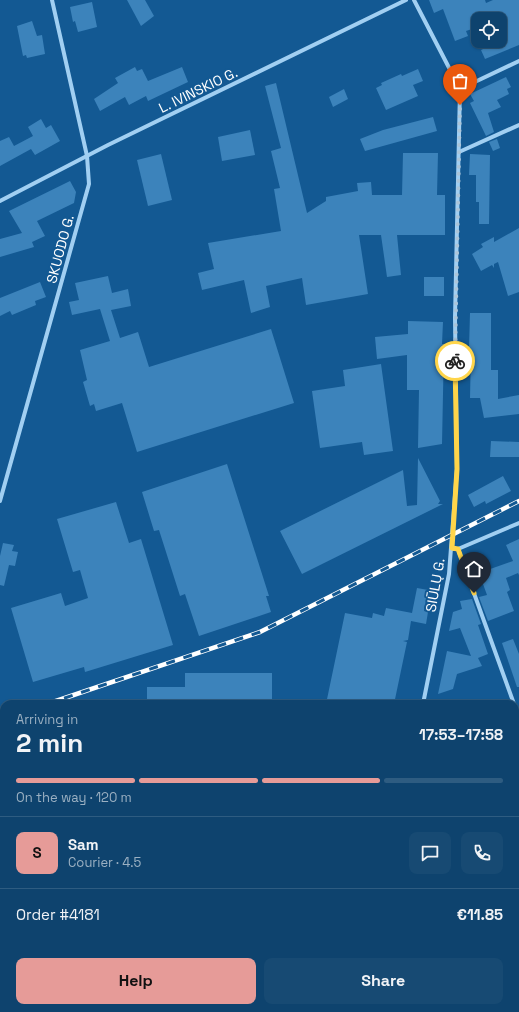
<!DOCTYPE html>
<meta charset="utf-8">
<style>
:root{--surface:#0e436e;--page:#174a73;--text:#f1f3f6;--muted:#9bb0c2;--line:#2e5c81;--accent:#e69b98}
body{margin:0;font-family:"Space Grotesk",sans-serif;background:var(--page);color:var(--text);height:100vh;display:flex;flex-direction:column;font-size:15px;white-space:nowrap}
*{box-sizing:border-box;margin:0}
p{font-size:13px;color:var(--muted)}
.icon{flex:none;width:22px;height:22px;fill:none;stroke:currentColor;stroke-width:2;stroke-linecap:round;stroke-linejoin:round}
.map{position:relative;flex:1;overflow:hidden}
.details{position:absolute;left:0px;top:700px;width:519px;height:312px;display:flex;flex-direction:column;background:var(--surface);border-radius:12px 12px 0 0;box-shadow:0 1px 3px #0004,0 0 0 1px var(--line)}
.details>*{flex:none}
.buttons{position:absolute;left:471px;top:12px;display:grid;gap:8px}
.buttons a{display:grid;place-items:center;width:36px;height:36px;border-radius:8px;background:var(--surface);box-shadow:0 1px 3px #0004,0 0 0 1px var(--line);font-size:20px}
.pin{position:absolute;display:grid;place-items:center;width:34px;height:34px;color:#fff;margin:-41px -17px;border-radius:50% 50% 50% 0;rotate:-45deg;box-shadow:0 0 4px #0007}
.pin .icon{rotate:45deg}
.courier{position:absolute;display:grid;place-items:center;width:40px;height:40px;margin:-20px;border:3px solid #ffd54a;border-radius:50%;background:#fff;color:#222;box-shadow:0 1px 5px #0007}
.summary em{font-style:normal;font-weight:700}
.summary div{display:flex;flex-direction:column-reverse}
.summary{display:flex;align-items:center;justify-content:space-between;height:68px;padding:0 16px}
h1{font-size:26px;font-weight:700;line-height:30px}
.bar{display:grid;grid-template-columns:repeat(4,1fr);gap:6px 4px;align-content:center;height:48px;padding:0 16px}
.bar i{height:5px;border-radius:3px;background:var(--line)}
.bar .selected{background:var(--accent)}
.bar p{grid-column:span 4}
.line{display:flex;align-items:center;gap:10px;padding:0 16px;border-top:1px solid var(--line)}
.line div{flex:1}
.round{display:grid;place-items:center;flex:none;width:42px;height:42px;border-radius:8px;background:var(--page)}
.button{display:flex;gap:8px;margin-top:auto;padding:8px 16px}
.button a{flex:1;height:46px;border-radius:8px;background:var(--accent);color:#111;font-size:16px;font-weight:700;line-height:46px;text-align:center}
.button a+a{background:var(--page);color:var(--text)}
.map>svg:first-child{display:block}
.building{fill:#3c83bb}
.lines{fill:none;stroke-linecap:round;stroke-linejoin:round}
.street{stroke:#a1cff2;stroke-width:4}
.secondary{stroke:#d0e8fc;stroke-width:8}
.rail-casing{stroke:#fff;stroke-width:4.5}
.rail{stroke:#135993;stroke-width:3;stroke-dasharray:9;stroke-linecap:butt}
.done{stroke:#acc5d9;stroke-width:4;stroke-dasharray:0 7.2}
.route{stroke:#ffd54a;stroke-width:5}
.labels{text-anchor:middle;dominant-baseline:central;stroke-width:4;stroke-linejoin:round;paint-order:stroke}
.street-label{font-size:14px;fill:#fff;stroke:#135993}
</style>
<div class="map">
<svg width="519" height="1012" viewBox="0 0 519 1012">
<rect width="100%" height="100%" fill="#135993"/>
<g class="building">
<polygon points="127,0 145,0 154,16 141,26"/>
<polygon points="429,0 485,0 486,3 493,0 519,0 519,45 485,59 481,50 500,41 500,19 478,19 478,27 466,31 468,36 455,41 443,9 434,13"/>
<polygon points="92,2 97,27 78,32 75,21 73,22 70,7"/>
<polygon points="32,21 37,36 42,35 45,54 27,58 26,55 23,56 17,26"/>
<polygon points="135,67 137,71 142,69 148,81 182,67 188,82 148,101 146,96 129,105 125,97 100,111 94,99 118,83 115,78"/>
<polygon points="418,69 423,81 413,85 418,96 386,110 376,88 382,85 381,83 401,74 402,76"/>
<polygon points="506,77 511,87 507,89 509,94 497,100 501,107 488,113 494,132 486,136 470,103 474,101 470,94"/>
<polygon points="276,83 307,213 326,201 326,197 358,191 357,183 371,182 372,195 402,195 403,153 438,153 437,195 445,195 445,235 397,235 401,275 387,277 381,235 359,235 368,294 306,305 302,278 266,286 270,307 251,313 244,280 202,290 198,273 214,269 208,243 281,231 274,189 280,188 271,151 281,148 265,86"/>
<polygon points="344,89 348,99 333,107 329,97"/>
<polygon points="433,117 437,131 365,151 360,139 383,130"/>
<polygon points="41,119 46,128 51,125 60,141 35,155 31,149 0,166 0,141 9,137 14,146 33,136 28,127"/>
<polygon points="250,130 255,155 222,161 218,137"/>
<polygon points="497,139 500,148 493,151 489,142"/>
<polygon points="161,154 172,200 148,206 137,160"/>
<polygon points="470,154 490,155 489,224 479,224 479,202 476,202 476,175 469,175"/>
<polygon points="70,181 76,192 74,203 37,221 45,236 32,242 34,247 0,257 0,239 22,233 9,211"/>
<polygon points="519,228 519,292 508,296 498,262 494,264 494,268 492,265 481,271 472,254 483,247 481,244 494,237 494,242"/>
<polygon points="108,276 112,293 128,289 131,306 111,310 120,338 138,332 149,367 271,329 294,403 137,452 122,403 96,411 94,404 90,406 83,382 87,380 80,350 110,341 100,309 72,315 69,302 79,300 75,283"/>
<rect x="424" y="277" width="20" height="19"/>
<polygon points="40,282 46,297 35,301 36,305 12,315 10,311 0,316 0,298"/>
<polygon points="470,313 491,313 491,370 498,370 498,399 519,395 519,414 484,418 480,398 470,398 471,349 469,349"/>
<polygon points="408,321 443,322 442,344 444,344 442,444 418,448 419,390 407,390 407,355 377,359 375,337 408,334"/>
<polygon points="381,364 393,451 364,455 362,442 320,448 312,391 345,386 343,370"/>
<polygon points="491,441 519,442 519,457 490,457"/>
<polygon points="418,458 440,501 438,504 443,504 302,574 280,531 403,470 407,506 417,505"/>
<polygon points="227,464 269,596 266,596 271,612 199,636 185,594 180,596 159,530 154,531 142,492"/>
<polygon points="503,476 511,491 486,504 485,501 474,507 468,495"/>
<polygon points="116,502 129,543 141,539 173,645 85,672 84,667 33,682 11,608 61,593 65,606 88,598 80,570 73,572 57,519"/>
<polygon points="519,539 519,575 518,573 506,578 510,590 507,592 514,611 488,621 479,597 487,595 479,573 513,561 506,545"/>
<polygon points="3,543 14,545 12,551 18,552 15,566 9,565 4,586 0,585 0,556"/>
<polygon points="417,588 428,590 424,611 428,612 426,624 411,621 408,640 403,641 407,642 394,704 326,704 345,613 372,618 373,613 384,616 386,608 412,613"/>
<polygon points="472,599 481,624 478,625 488,654 478,658 482,666 457,674 453,689 438,694 447,651 471,656 460,628 449,631 453,612 462,609 460,601"/>
<polygon points="513,639 519,654 519,687 517,687 502,643"/>
<polygon points="185,673 272,673 272,704 147,704 147,687 185,687"/>
</g>
<g class="lines">
<g class="street">
<polyline points="414,0 460,89 455,318 457,469 449,574 423,704"/>
<polyline points="460,89 519,61"/>
<polyline points="459,152 519,125"/>
<polyline points="0,201 108,145 406,0"/>
<polyline points="0,501 89,184 87,156 52,0"/>
<polyline points="451,549 458,549 519,523"/>
<polyline points="458,549 514,704"/>
<polyline points="515,708 519,719"/>
<polyline points="515,854 519,852"/>
<polyline points="0,932 4,932"/>
<polyline points="239,1008 249,1012"/>
<polyline points="343,1012 346,1008"/>
</g>
<g class="secondary">
<polyline points="0,792 4,795"/>
<polyline points="385,1008 392,1012"/>
</g>
<g class="rail-casing">
<g id="rail">
<polyline points="47,704 260,632 519,501"/>
<polyline points="0,719 4,718"/>
</g>
</g>
<use href="#rail" class="rail"/>
</g>
<g class="lines">
<polyline class="done" points="455,361 460,105"/>
<polyline class="route" points="455,361 457,469 452,548 458,549 474,593"/>
</g>
<g class="labels">
<g class="street-label">
<text transform="translate(198 90) rotate(-26)">L. IVINSKIO G.</text>
<text transform="translate(60 249) rotate(-75)">SKUODO G.</text>
<text transform="translate(435 585) rotate(-80)">SIŪLŲ G.</text>
</g>
</g>
</svg>
<div class="buttons">
<a><svg class="icon" aria-label="locate" viewBox="0 0 24 24"><circle cx="12" cy="12" r="6"/><path d="M12 2v4M12 18v4M2 12h4M18 12h4"/></svg></a>
</div>
<div class="pin" style="left:460px;top:105px;background:#ea580c"><svg class="icon" aria-label="bag" viewBox="0 0 24 24"><path d="M5 8h14l-1 12H6zM9 8a3 3 0 0 1 6 0"/></svg></div>
<div class="pin" style="left:474px;top:593px;background:#1f2937"><svg class="icon" aria-label="home" viewBox="0 0 24 24"><path d="M3 11l9-7 9 7M6 9v11h12V9"/></svg></div>
<div class="courier" style="left:455px;top:361px"><svg class="icon" aria-label="bike" viewBox="0 0 24 24"><circle cx="6" cy="16" r="4"/><circle cx="18" cy="16" r="4"/><path d="M6 16l4-8h5l3 8M10 8l3 8H6M13 5h3"/></svg></div>
<section class="details">
<div class="summary"><div><h1>2 min</h1><p>Arriving in</p></div><em>17:53–17:58</em></div>
<div class="bar"><i class="selected"></i><i class="selected"></i><i class="selected"></i><i></i><p>On the way · 120 m</p></div>
<div class="line" style="height:72px"><b class="round" style="background:var(--accent);color:#111">S</b><div><b>Sam</b><p>Courier · 4.5</p></div><a class="round"><svg class="icon" aria-label="chat" viewBox="0 0 24 24"><path d="M4 5h16v11H9l-5 4z"/></svg></a><a class="round"><svg class="icon" aria-label="phone" viewBox="0 0 24 24"><path d="M5 4h4l2 5-3 2q2 4 5 5l2-3 5 2v4C11 20 4 13 5 4z"/></svg></a></div>
<div class="line" style="height:52px"><div>Order #4181</div><b>€11.85</b></div>
<div class="button"><a>Help</a><a>Share</a></div>
</section>
</div>
